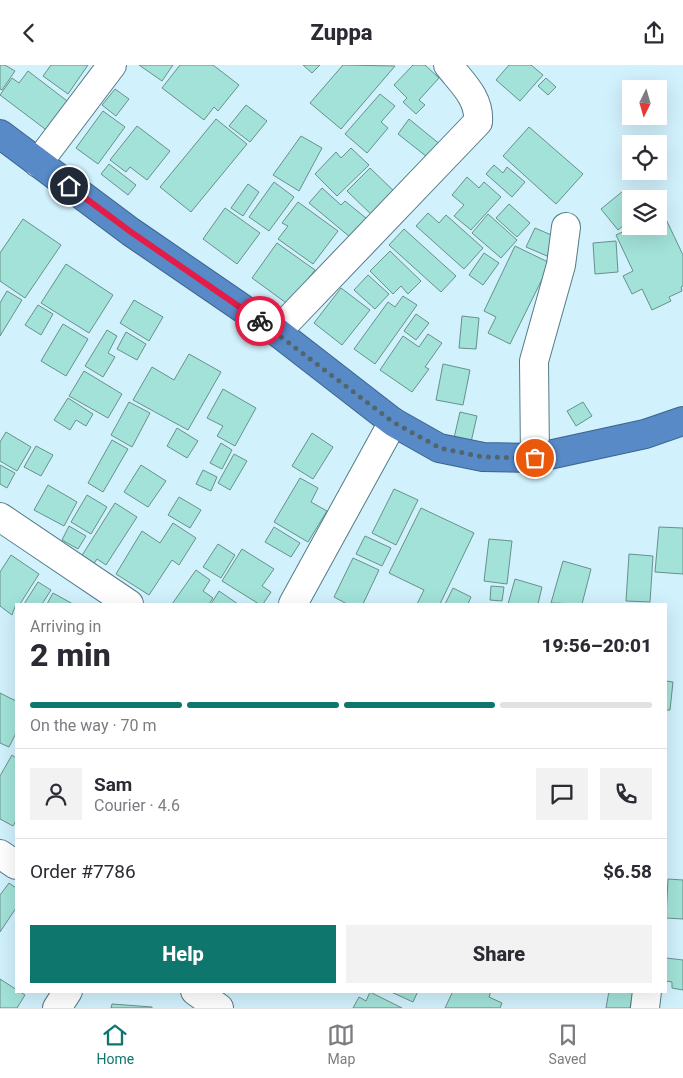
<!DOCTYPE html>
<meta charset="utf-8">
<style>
:root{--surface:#fff;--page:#f2f2f3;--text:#2b2b33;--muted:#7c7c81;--line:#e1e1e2;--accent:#0f766e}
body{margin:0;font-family:Roboto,sans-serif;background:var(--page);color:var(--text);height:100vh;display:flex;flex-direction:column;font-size:19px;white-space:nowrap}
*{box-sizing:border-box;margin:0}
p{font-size:16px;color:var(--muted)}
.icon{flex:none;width:28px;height:28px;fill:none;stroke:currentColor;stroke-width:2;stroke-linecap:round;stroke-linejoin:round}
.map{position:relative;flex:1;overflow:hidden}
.drawer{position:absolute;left:15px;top:538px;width:652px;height:390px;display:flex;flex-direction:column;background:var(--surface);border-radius:0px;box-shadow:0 5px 20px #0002}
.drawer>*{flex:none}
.needle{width:32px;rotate:185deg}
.buttons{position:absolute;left:622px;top:15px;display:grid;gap:10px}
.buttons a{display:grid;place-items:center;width:45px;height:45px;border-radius:0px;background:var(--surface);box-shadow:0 5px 20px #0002;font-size:25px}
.pin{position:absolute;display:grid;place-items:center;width:42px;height:42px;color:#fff;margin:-21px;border:2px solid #fff;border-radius:50%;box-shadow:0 1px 5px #0007}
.courier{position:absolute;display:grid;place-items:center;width:50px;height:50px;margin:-25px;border:4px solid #e11d48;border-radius:50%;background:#fff;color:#222;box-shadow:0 1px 6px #0007}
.overview em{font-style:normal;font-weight:800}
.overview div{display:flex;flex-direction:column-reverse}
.overview{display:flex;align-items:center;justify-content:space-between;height:85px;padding:0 15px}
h1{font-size:32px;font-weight:800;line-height:38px}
.bar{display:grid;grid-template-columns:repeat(4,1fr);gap:8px 5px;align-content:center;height:60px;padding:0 15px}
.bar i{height:6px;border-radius:4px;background:var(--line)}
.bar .active{background:var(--accent)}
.bar p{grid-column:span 4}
.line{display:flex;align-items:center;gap:12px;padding:0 15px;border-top:1px solid var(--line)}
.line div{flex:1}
.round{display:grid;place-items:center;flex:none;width:52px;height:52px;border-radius:0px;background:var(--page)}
.cta{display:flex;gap:10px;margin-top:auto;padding:10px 15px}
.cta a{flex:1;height:58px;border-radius:0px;background:var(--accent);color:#fff;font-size:20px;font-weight:800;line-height:58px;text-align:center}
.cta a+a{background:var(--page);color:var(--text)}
header{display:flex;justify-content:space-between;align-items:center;height:65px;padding:0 15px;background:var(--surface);font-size:22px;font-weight:800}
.tabs{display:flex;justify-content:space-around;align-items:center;height:70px;border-top:1px solid var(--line);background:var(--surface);font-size:14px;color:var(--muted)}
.tabs a{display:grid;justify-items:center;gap:2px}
.tabs .active{color:var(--accent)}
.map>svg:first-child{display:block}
.building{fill:#a2e2d8;stroke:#67918b}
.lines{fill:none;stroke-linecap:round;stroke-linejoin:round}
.minor-casing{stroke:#557b87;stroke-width:30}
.highway-casing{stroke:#3d638d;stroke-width:30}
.minor{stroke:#fff;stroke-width:28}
.highway{stroke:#588ac8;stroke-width:28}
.done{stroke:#50656c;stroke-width:5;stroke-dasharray:0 9}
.route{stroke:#e11d48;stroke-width:6}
</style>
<header><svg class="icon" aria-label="back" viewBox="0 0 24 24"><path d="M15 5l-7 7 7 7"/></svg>Zuppa<svg class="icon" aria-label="share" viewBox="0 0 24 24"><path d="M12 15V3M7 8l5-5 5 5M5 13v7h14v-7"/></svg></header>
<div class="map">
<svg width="683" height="943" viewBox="0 0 683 943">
<rect width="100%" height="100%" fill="#d1f1fc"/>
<g class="building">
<polygon points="0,0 5,0 15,6 2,25 0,24"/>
<polygon points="51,0 88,0 68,29 43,11"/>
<polygon points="139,0 173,0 162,16"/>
<polygon points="180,0 213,0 239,20 218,46 214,42 204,55 162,23"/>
<polygon points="303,0 320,0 312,8"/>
<polygon points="343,0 395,1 341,64 310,38"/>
<polygon points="413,0 425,0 439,13 419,35 425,40 416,49 403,37 407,33 394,20"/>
<polygon points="509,0 531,0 543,10 520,36 496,15"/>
<polygon points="28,6 75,42 53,70 0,30 12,13 19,18"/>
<polygon points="546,13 556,22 548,30 538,21"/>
<polygon points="115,24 129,34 116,51 102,40"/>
<polygon points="380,29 395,41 381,57 388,63 367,88 345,69"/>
<polygon points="246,40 267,56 250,77 229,61"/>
<polygon points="103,46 125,62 98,99 76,83"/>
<polygon points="216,54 247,79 191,147 160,122"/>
<polygon points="409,54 447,85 436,99 398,69"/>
<polygon points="137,61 170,86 147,115 130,102 126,107 110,95"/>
<polygon points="529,62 583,109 556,139 503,91"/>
<polygon points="301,71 322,83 299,126 273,110"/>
<polygon points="351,83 369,100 337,131 315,109 336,87 341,93"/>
<polygon points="109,99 136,120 128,130 101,109"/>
<polygon points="494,100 503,108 507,102 525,117 512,132 486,109"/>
<polygon points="370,103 399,131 376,154 347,126"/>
<polygon points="467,112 479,123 484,117 501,132 471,165 454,151 464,140 452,130"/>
<polygon points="274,117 294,132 269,166 249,152"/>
<polygon points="248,119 259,127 243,151 231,143"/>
<polygon points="322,123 341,140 345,136 372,158 356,177 309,138"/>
<polygon points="623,126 631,136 631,154 618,165 601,144"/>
<polygon points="298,137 338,166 313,199 278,174 288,161 282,158"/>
<polygon points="509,139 530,158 517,172 496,153"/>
<polygon points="225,143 260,168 237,199 203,174"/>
<polygon points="428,148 439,158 446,150 483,183 464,204 416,161"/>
<polygon points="663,148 683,190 683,221 681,222 682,226 669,232 671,236 652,245 642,224 632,229 623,211 633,206 616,170 635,161 659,161 659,150"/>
<polygon points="488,149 517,175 501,193 472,168"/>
<polygon points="23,154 61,180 25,233 0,216 0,188"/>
<polygon points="535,163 556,172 547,191 526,182"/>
<polygon points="404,164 456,211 441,227 389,180"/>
<polygon points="616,176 618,207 595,209 593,178"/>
<polygon points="277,178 315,205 289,240 252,213"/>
<polygon points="515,181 550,198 510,279 488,268 496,252 484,246"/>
<polygon points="390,186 421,216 408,229 401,221 393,229 370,206"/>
<polygon points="484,188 499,198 483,220 469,210"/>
<polygon points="66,199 113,230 89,268 41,238"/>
<polygon points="368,210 389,229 375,244 354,225"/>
<polygon points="341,223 370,245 342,280 314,258"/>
<polygon points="7,226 22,235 0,271 0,238"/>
<polygon points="403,231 417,240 375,299 354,284 388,237 395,242"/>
<polygon points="134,235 163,252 149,276 120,258"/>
<polygon points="38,240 53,249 41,270 25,260"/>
<polygon points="416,249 429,258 416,275 404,266"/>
<polygon points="462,251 479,253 476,284 459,283"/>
<polygon points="63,259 88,274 66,311 41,296"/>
<polygon points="107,265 117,271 108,288 115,292 103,312 85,301"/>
<polygon points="126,267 146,279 137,295 117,284"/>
<polygon points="428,269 442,278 425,302 429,304 412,327 380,305 403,271 419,282"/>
<polygon points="189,289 221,307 188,365 133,335 152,302 174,315"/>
<polygon points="443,299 470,305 463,340 436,335"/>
<polygon points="84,306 122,329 108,353 69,331"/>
<polygon points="223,324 256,343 235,381 217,371 223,361 207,353"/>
<polygon points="68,333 93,349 86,361 76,355 70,365 54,355"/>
<polygon points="129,337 150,348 132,382 111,370"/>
<polygon points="583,337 592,351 576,361 567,346"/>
<polygon points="460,347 477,351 471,377 454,373"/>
<polygon points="177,363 198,376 187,393 167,381"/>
<polygon points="6,367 31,382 17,406 0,396 0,377"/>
<polygon points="312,368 333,382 313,414 292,401"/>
<polygon points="112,375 128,384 103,427 88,418"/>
<polygon points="221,378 232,385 222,404 210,398"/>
<polygon points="36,381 53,390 41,411 24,402"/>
<polygon points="234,389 247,396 230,425 218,418"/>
<polygon points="0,400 15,408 7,423 0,419"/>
<polygon points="141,400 166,416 148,442 124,427"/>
<polygon points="203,405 217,412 211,426 196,419"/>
<polygon points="300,413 318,423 311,437 327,446 308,477 274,457"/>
<polygon points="48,420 77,437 64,461 34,445"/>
<polygon points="394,424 418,435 396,480 372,468"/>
<polygon points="87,430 107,442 91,469 71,457"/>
<polygon points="179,432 201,445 190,463 168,450"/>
<polygon points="115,438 137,452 106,500 97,494 93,500 81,492"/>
<polygon points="421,443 474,468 440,539 417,539 424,525 389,508"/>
<polygon points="173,458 196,473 179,500 172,495 149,530 116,509 142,466 160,478"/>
<polygon points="69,461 86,471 78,484 62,475"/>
<polygon points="274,462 300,478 291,492 265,477"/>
<polygon points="659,462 683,463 683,509 655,507"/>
<polygon points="365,471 391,483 382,501 356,489"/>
<polygon points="489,474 512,476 507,519 484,516"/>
<polygon points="218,479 235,490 221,513 203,502"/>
<polygon points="242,484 274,504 262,521 271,527 263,539 259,539 222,516"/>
<polygon points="629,489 653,491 650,537 626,536"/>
<polygon points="11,490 39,509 20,539 16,539 12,550 0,541 0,507"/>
<polygon points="353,493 379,505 363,539 347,539 334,532"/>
<polygon points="563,496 591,504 582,539 551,538"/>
<polygon points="196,505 210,515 203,526 213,533 209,539 172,539"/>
<polygon points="515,514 542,522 538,539 508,539"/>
<polygon points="38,517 51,525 42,539 24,539"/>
<polygon points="491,521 504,522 502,536 490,535"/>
<polygon points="453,523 471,532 468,539 445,539"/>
<polygon points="219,526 238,539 211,539"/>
<polygon points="53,528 73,539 47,539"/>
<polygon points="666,616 673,617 670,645 666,645"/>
<polygon points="0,628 16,636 16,668 9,682 0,678"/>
<polygon points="12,690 16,693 16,756 13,761 0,754 0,711"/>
<polygon points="668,814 683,815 683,854 666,853"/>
<polygon points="9,818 16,823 16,843 0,867 0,830"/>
<polygon points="666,893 683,895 683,925 672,923 672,917 666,916"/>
<polygon points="0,914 25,930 17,943 0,943"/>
<polygon points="389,926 418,926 413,937"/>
<polygon points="453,926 491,926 489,932 502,938 500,943 445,943"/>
<polygon points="609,926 633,926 630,943 606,943"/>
<polygon points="370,927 402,943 353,943 359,932 366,936"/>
<polygon points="112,939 152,942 152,943 111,943"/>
</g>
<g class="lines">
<g class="minor-casing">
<g id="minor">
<polyline points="38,98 112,0"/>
<path d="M277 267 478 57C480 33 462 18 448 0"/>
<polyline points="535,393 534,296 561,200 566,162"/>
<polyline points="0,452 129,539"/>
<polyline points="293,539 393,357"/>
<polyline points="0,789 16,800"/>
<polyline points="195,926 219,943"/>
<polyline points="57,943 68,926"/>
<polyline points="645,943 647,926"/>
</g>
</g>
<g class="highway-casing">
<polyline id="highway" points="0,69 131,167 277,267 393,357 439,383 483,392 535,393 645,369 683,356"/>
</g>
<use href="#minor" class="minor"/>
<use href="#highway" class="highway"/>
</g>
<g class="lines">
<polyline class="done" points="260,256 393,357 440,383 483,392 535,393"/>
<polyline class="route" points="69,121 131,167 260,256"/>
</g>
</svg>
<div class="buttons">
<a><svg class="needle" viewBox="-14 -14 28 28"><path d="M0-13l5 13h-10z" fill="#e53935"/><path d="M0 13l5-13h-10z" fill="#7c7c81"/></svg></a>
<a><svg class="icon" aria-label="locate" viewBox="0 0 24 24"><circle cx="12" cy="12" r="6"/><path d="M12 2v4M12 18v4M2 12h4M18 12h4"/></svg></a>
<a><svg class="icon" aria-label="layers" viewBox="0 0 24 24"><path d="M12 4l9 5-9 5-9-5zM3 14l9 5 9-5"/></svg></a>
</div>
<div class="pin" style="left:535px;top:393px;background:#ea580c"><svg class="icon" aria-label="bag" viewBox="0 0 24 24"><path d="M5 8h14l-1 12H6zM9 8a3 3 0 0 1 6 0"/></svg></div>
<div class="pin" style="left:69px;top:121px;background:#1f2937"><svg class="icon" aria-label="home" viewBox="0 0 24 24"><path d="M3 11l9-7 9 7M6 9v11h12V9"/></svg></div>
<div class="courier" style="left:260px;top:256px"><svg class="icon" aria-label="bike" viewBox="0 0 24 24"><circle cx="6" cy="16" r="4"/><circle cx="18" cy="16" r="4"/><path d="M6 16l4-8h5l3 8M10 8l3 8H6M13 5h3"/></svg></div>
<section class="drawer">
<div class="overview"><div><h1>2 min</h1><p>Arriving in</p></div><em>19:56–20:01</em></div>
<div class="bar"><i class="active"></i><i class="active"></i><i class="active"></i><i></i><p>On the way · 70 m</p></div>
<div class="line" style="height:90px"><a class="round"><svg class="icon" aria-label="person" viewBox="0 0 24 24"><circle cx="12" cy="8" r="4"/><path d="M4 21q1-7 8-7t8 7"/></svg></a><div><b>Sam</b><p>Courier · 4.6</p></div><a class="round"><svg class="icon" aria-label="chat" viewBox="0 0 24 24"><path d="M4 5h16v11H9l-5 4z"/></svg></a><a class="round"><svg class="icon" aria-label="phone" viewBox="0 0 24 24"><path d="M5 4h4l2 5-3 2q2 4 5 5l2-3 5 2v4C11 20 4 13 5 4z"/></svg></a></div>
<div class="line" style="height:65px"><div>Order #7786</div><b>$6.58</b></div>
<div class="cta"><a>Help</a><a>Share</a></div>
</section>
</div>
<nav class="tabs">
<a class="active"><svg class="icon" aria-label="home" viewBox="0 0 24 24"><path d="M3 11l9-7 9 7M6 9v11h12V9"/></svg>Home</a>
<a><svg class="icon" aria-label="map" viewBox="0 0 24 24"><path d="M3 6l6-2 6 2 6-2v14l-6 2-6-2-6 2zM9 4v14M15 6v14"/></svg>Map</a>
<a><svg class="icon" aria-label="saved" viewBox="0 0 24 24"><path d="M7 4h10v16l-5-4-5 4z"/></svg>Saved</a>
</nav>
